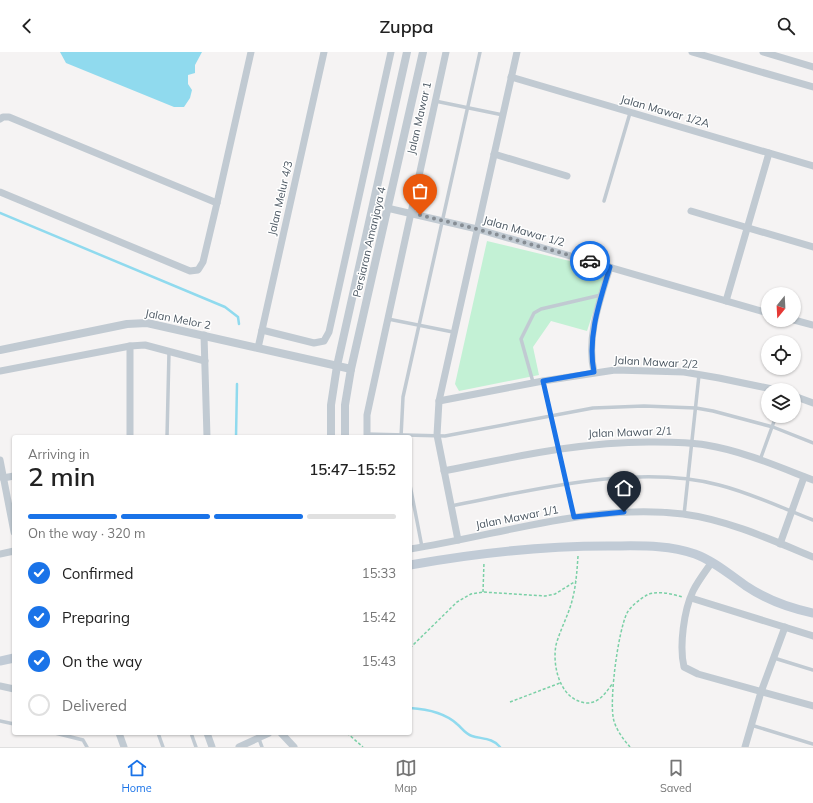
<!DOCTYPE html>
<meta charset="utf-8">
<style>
:root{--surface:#fff;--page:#f2f2f2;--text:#222;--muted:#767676;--line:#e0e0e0;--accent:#1a73e8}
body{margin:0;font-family:Mulish,sans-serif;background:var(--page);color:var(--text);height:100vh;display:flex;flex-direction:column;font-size:15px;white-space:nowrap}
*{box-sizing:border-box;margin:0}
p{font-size:13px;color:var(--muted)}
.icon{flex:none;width:22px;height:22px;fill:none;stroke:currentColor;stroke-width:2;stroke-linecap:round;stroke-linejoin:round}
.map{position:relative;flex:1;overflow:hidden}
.side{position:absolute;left:12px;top:383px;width:400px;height:300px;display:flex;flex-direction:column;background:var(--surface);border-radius:4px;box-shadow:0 1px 3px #0004}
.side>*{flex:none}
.needle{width:26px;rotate:198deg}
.fabs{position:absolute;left:761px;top:235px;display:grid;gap:8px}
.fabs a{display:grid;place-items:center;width:40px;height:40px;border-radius:50%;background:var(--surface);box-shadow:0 1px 3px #0004;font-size:20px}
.pin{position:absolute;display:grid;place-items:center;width:34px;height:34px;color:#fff;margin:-41px -17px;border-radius:50% 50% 50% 0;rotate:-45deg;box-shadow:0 0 4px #0007}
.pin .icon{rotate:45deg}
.courier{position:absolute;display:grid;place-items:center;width:40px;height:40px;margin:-20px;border:3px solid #1a73e8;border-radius:50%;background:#fff;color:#222;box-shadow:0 1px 5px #0007}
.summary em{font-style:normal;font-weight:600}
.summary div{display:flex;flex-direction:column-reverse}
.summary{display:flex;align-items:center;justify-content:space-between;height:68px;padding:0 16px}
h1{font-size:26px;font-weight:600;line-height:30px}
.bar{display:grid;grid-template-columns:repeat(4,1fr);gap:6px 4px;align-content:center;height:48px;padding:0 16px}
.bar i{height:5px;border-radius:3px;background:var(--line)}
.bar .selected{background:var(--accent)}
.bar p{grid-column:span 4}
ol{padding:0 16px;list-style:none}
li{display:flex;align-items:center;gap:12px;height:44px}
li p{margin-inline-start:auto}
li .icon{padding:4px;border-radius:50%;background:var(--accent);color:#fff;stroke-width:4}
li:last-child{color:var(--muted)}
li i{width:22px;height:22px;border:2px solid var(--line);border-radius:50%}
header{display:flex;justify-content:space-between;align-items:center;height:52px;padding:0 16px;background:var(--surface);font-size:18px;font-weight:600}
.dock{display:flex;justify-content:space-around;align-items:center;height:56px;border-top:1px solid var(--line);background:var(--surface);font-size:11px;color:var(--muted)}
.dock a{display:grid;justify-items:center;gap:2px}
.dock .selected{color:var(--accent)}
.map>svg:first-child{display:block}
.green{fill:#c3f1d5}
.water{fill:#90daee}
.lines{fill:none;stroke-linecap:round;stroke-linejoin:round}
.stream{stroke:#90daee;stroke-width:2.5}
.path{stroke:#7ad0a6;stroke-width:1.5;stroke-dasharray:3 2;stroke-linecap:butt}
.service{stroke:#c1cad2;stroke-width:3.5}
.minor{stroke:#c1cad2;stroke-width:7}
.tertiary{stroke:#c1cad2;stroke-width:8}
.secondary{stroke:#c1cbd6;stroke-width:9}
.done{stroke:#868d94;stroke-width:4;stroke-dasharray:0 7.2}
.route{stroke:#1a73e8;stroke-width:5}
.labels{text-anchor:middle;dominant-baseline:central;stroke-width:3;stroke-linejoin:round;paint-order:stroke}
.street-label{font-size:11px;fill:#4a5661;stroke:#fff}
</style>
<header><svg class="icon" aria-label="back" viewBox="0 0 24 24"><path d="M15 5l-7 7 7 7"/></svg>Zuppa<svg class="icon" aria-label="search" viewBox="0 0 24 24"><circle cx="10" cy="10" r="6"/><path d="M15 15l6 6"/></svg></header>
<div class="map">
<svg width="813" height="695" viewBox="0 0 813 695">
<rect width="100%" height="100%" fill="#f5f3f3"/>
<polygon class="green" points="487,189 607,218 587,279 551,269 533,295 539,323 459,339 455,332"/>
<polygon class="water" points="60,0 202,0 195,13 195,21 188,23 188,32 192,38 190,46 184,55 174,55 66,11"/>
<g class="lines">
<g class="stream">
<polyline points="0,161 225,255 238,265 239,272"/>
<polyline points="236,385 237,332"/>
<path d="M410 656C426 657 445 661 457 672 462 676 465 682 472 684 482 687 493 686 500 695"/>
</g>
<g class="path">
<path d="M578 504C577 519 576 534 572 549 568 564 560 578 556 593 552 614 560 649 587 651 600 651 606 640 613 631"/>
<polyline points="483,540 484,510"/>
<polyline points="410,596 457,550 471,542 483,540 545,544 555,542 576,529"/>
<polyline points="510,650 560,631"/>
<polyline points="347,681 363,695"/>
<path d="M630 695C623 687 614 675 613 664 610 643 618 580 627 561 631 554 640 547 647 543 657 538 672 542 683 545"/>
</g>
<g class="service">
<polyline points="435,49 503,63"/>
<polyline points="604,149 630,61"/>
<polyline points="388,267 453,280"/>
<polyline points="543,329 574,465"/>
<polyline points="533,330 521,287 534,261 541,257 601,243"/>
<polyline points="366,382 445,384 593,356 644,354 696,356 713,359 773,375 813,391"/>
<polyline points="167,385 169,300"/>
<polyline points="401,385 403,345 480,0"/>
<polyline points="760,408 776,364"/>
<polyline points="410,433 422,495"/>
<path d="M451 454C533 438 637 411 719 433 751 441 782 456 813 468"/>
<polyline points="684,463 699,323"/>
<polyline points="774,606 813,618"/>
<polyline points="0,669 14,672"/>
<polyline points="751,673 813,692"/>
<polyline points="55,681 83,688 87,695"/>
<polyline points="158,681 163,695"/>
<polyline points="191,681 196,695"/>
<polyline points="259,687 262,695"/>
</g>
<g class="minor">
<polyline points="692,0 813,35"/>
<polyline points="763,0 813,15"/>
<polyline points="511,25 813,114"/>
<polyline points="0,67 3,65 9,65 217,151 203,210 198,218 190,219 0,140"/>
<polyline points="494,102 567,124"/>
<polyline points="217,151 251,0"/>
<polyline points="387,156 477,177 768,261"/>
<polyline points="691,159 813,195"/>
<polyline points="726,249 769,101"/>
<polyline points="794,268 813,273"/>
<polyline points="262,278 314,291 324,289 329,280 391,0"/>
<polyline points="204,283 207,385"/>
<polyline points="258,296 324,0"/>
<polyline points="0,319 130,294 145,293 205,309"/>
<path d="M594 320C586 285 600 248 610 215"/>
<polyline points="794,344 813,351"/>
<polyline points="439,349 543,329 615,318 684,320 719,326 777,338"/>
<polyline points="130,385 130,294"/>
<polyline points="367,385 367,363 370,349 446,0"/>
<polyline points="0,408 14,480"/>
<path d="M444 419C514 405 583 389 655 390 672 390 689 390 706 393 743 399 779 415 813 428"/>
<polyline points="3,426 14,424"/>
<polyline points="458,488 437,383 439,349 517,0"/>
<polyline points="780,492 804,425"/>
<path d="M410 497C501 483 590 451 683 462 728 468 772 488 813 505"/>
<polyline points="0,502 14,499"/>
<path d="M712 510C705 520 698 529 693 539 684 558 679 594 684 615L698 622 813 654"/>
<polyline points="691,546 813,584"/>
<polyline points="0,634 14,637"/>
<polyline points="119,681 124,695"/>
<polyline points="207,681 212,695"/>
<polyline points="281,681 294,695"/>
<polyline points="239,695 269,681"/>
<polyline points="745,695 761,640 785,575"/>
</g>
<g class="tertiary">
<polyline points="0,298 127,272 147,271 351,317"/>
<polyline points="331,385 331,353 337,314 407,0"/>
<polyline points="345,385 345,353 351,317 423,0"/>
</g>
<g class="secondary">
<path d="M410 513C476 501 541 494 608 494 638 494 667 492 695 502 714 509 730 523 746 534 767 548 789 556 813 561"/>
<polyline points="0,609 14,606"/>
</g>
</g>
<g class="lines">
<polyline class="done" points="420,163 477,177 590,209"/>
<path class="route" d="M590 209 610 215C600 248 587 285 594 320L543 329 574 465 624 460"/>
</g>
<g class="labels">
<g class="street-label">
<text transform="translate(665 59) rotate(16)">Jalan Mawar 1/2A</text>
<text transform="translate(419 66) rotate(-77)">Jalan Mawar 1</text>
<text transform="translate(280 146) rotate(-77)">Jalan Melur 4/3</text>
<text transform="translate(524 179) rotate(16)">Jalan Mawar 1/2</text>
<text transform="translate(369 190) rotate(-77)">Persiaran Amanjaya 4</text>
<text transform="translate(178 267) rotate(11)">Jalan Melor 2</text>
<text transform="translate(656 310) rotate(3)">Jalan Mawar 2/2</text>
<text transform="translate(630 380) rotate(-2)">Jalan Mawar 2/1</text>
<text transform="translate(517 465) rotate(-11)">Jalan Mawar 1/1</text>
</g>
</g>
</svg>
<div class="fabs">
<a><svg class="needle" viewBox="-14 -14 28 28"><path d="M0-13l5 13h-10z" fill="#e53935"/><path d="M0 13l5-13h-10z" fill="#767676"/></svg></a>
<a><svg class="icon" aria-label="locate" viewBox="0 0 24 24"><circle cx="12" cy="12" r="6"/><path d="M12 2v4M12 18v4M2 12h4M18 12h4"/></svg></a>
<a><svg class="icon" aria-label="layers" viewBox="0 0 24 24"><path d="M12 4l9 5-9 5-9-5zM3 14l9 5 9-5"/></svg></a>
</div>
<div class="pin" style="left:420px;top:163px;background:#ea580c"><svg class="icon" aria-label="bag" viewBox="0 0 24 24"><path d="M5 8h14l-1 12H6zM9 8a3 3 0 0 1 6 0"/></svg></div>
<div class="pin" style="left:624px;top:460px;background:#1f2937"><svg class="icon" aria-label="home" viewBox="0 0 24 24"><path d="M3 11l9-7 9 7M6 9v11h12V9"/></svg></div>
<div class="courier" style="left:590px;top:209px"><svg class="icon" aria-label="car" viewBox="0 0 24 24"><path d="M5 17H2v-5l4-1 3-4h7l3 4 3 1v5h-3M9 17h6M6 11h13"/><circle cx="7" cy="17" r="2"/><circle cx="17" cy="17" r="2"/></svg></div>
<section class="side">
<div class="summary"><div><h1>2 min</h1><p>Arriving in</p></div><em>15:47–15:52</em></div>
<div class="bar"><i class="selected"></i><i class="selected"></i><i class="selected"></i><i></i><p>On the way · 320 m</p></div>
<ol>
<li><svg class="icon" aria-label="check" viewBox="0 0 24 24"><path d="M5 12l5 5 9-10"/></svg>Confirmed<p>15:33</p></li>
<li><svg class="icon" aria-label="check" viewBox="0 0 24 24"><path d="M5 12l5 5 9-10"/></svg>Preparing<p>15:42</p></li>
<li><svg class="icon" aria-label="check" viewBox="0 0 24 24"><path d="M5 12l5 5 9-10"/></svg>On the way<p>15:43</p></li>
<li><i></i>Delivered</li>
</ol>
</section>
</div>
<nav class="dock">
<a class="selected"><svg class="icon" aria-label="home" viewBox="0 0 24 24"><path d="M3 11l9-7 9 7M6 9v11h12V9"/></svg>Home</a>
<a><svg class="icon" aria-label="map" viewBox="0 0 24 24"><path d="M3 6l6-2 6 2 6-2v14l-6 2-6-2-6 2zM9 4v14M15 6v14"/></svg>Map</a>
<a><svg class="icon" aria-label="saved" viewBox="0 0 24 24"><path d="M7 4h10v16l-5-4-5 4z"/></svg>Saved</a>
</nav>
